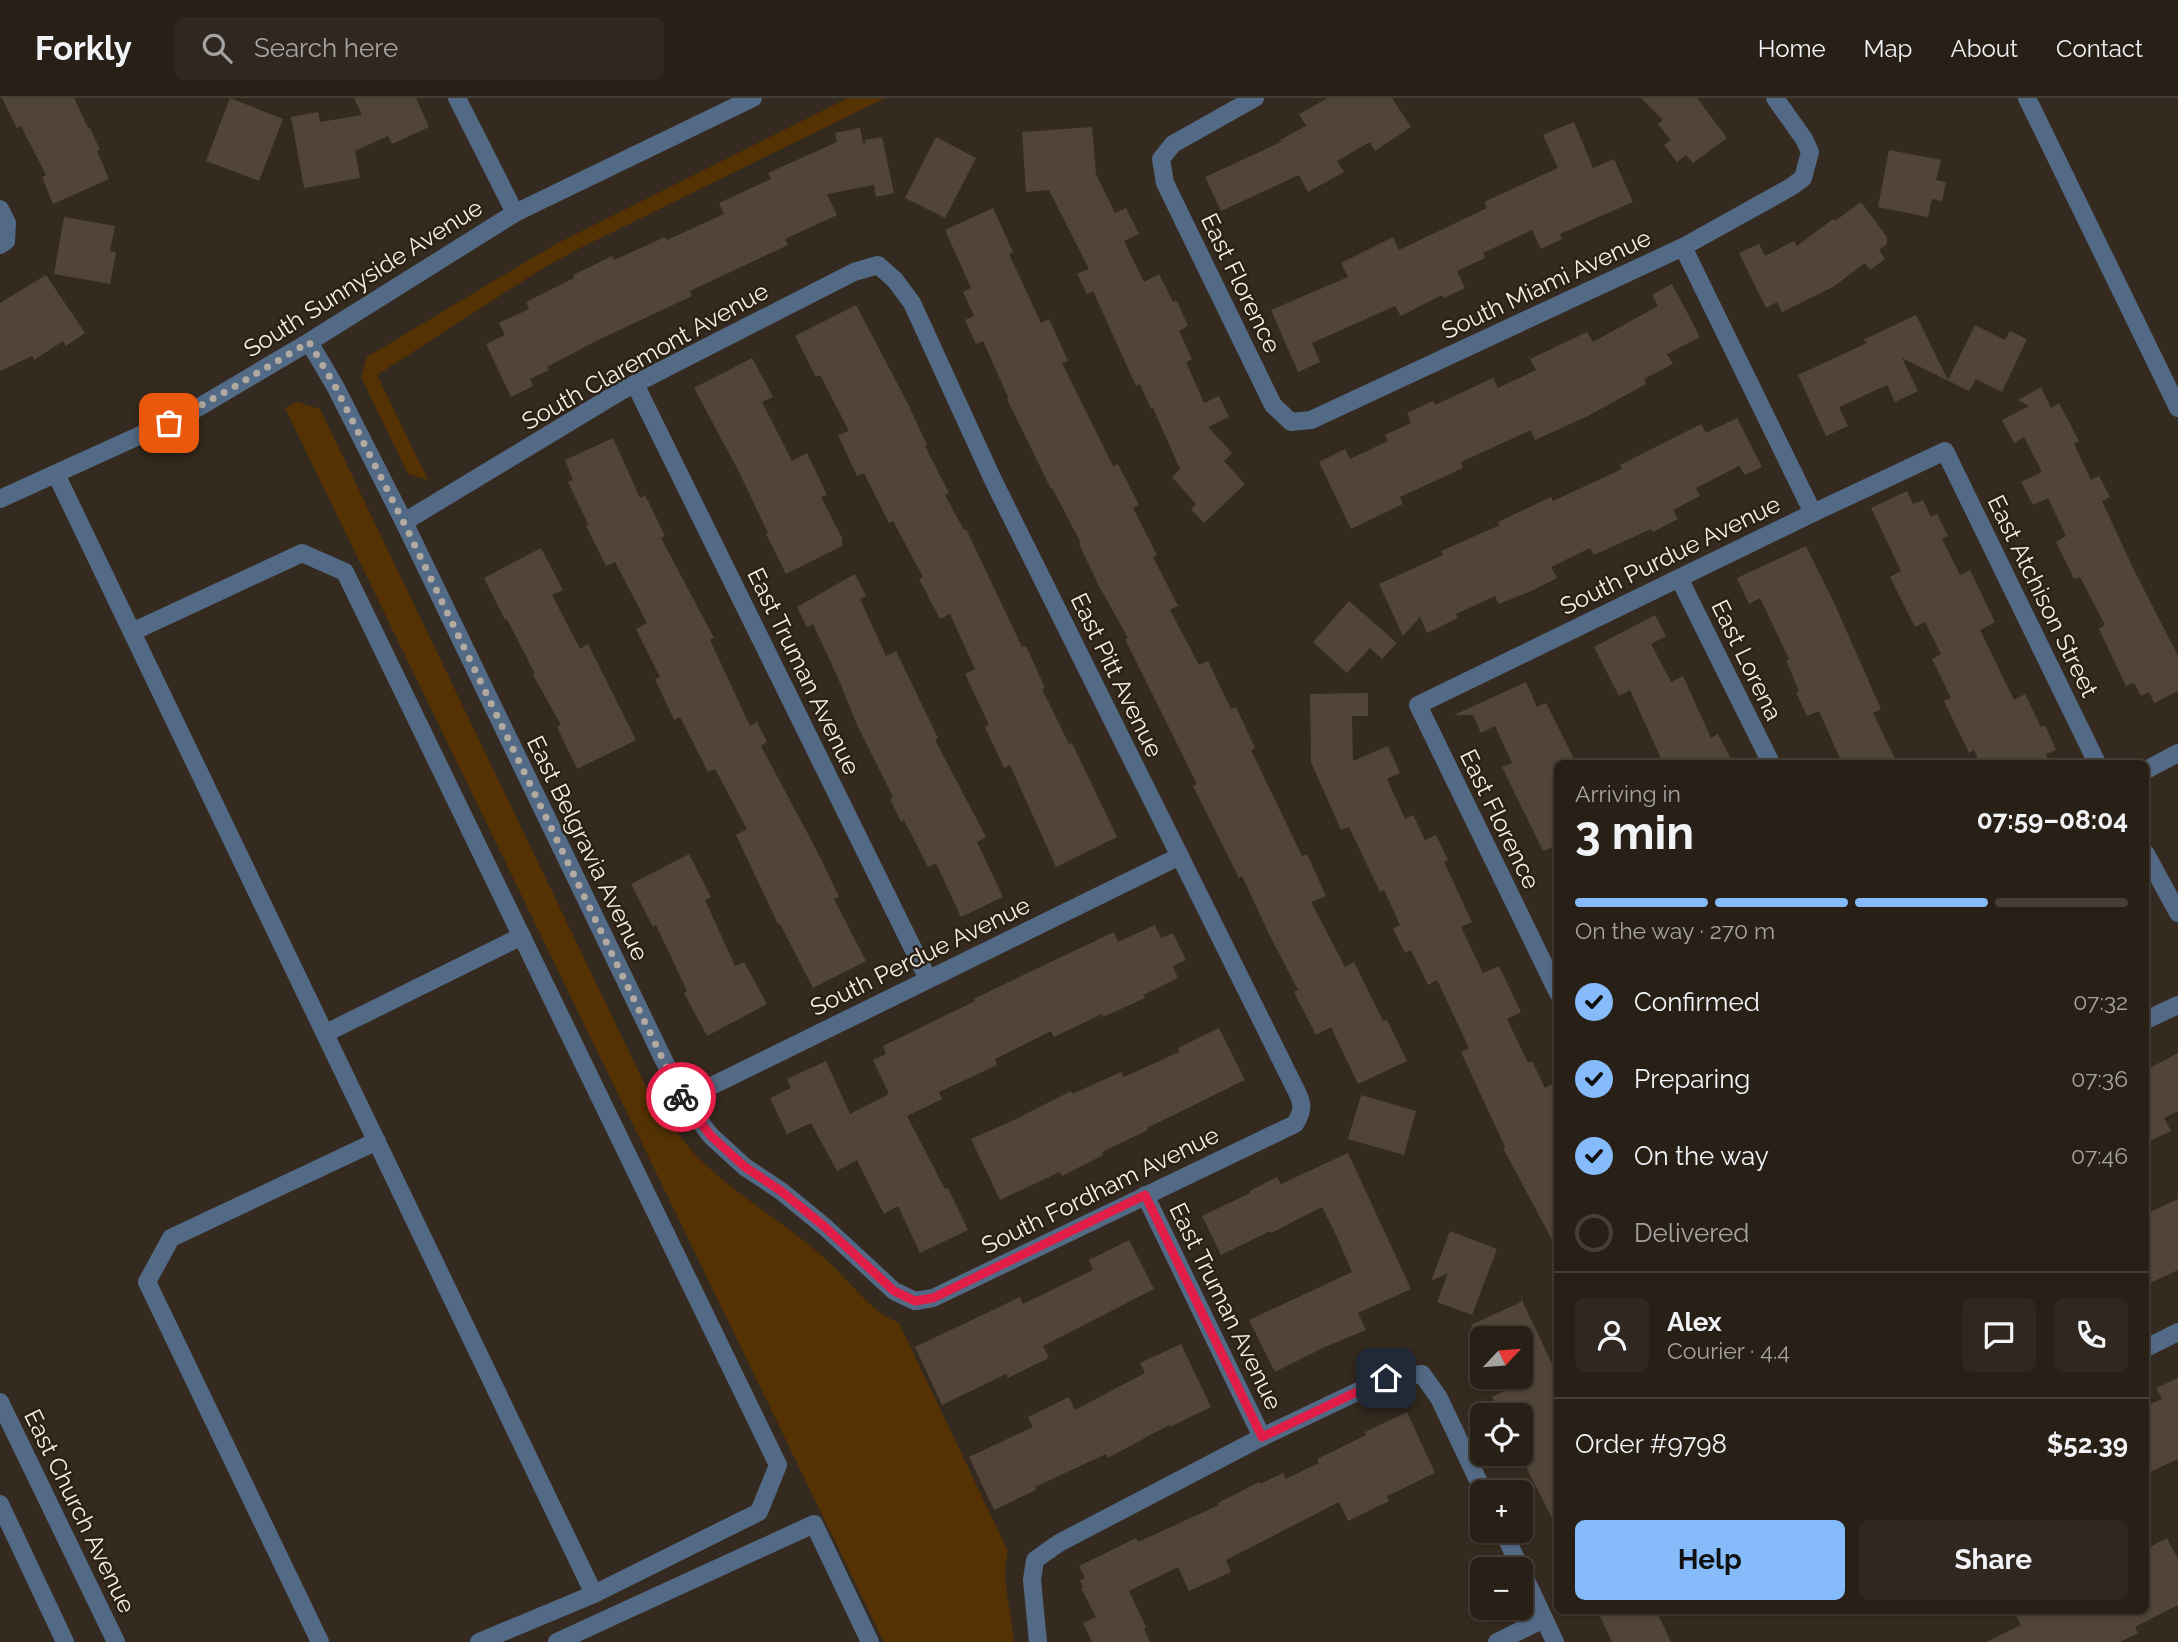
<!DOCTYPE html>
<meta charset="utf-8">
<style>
:root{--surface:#282017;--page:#302820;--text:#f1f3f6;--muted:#a5a3a1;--line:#443e36;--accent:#85bbfb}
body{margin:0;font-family:Raleway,sans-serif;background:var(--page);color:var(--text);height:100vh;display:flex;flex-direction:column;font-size:26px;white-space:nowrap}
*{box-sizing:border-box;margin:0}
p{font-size:23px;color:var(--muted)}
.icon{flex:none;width:38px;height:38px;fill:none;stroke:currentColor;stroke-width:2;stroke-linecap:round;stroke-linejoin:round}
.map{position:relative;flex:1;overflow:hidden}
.drawer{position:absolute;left:1554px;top:662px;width:595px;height:854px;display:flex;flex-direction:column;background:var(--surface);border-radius:10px;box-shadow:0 2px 5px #0004,0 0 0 2px var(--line)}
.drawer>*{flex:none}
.needle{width:46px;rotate:64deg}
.buttons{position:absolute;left:1470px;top:1228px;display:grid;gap:14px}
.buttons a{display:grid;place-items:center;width:63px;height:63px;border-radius:10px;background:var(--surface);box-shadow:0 2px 5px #0004,0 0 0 2px var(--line);font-size:35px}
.pin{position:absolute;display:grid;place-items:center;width:60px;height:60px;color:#fff;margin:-30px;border-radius:14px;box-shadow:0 4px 10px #0006}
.courier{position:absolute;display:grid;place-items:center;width:70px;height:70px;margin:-35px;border:5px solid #e11d48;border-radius:50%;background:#fff;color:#222;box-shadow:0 2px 9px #0007}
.overview em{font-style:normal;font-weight:700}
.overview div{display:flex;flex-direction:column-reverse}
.overview{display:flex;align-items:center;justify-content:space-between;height:119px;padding:0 21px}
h1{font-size:46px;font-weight:700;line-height:52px}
.bar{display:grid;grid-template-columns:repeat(4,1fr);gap:10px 7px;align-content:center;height:84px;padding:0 21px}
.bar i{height:9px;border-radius:5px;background:var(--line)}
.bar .current{background:var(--accent)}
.bar p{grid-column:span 4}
.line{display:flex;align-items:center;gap:18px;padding:0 21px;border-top:2px solid var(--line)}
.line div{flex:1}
.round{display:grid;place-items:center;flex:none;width:74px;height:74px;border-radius:10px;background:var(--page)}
ol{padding:0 21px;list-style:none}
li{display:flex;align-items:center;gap:21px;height:77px}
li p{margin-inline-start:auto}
li .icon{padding:7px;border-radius:50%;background:var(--accent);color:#111;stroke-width:4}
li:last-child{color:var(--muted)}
li i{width:38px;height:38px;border:4px solid var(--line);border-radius:50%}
.button{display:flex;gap:14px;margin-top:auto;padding:14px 21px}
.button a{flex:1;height:80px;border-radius:10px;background:var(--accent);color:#111;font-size:28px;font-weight:700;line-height:80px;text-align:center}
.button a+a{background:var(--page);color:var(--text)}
header{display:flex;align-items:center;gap:42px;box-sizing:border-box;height:98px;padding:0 35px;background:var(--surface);border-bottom:2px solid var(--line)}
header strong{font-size:33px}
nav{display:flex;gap:38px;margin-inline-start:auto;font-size:24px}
.search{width:490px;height:63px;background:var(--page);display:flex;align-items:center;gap:18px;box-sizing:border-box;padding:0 24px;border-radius:10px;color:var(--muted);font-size:26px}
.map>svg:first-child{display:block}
.green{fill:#543204}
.building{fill:#514539}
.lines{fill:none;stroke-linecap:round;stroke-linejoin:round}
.minor{stroke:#536a86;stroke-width:18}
.tertiary{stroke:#536a86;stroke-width:18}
.done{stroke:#b2aaa1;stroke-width:7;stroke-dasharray:0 12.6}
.route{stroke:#e11d48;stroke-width:9}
.labels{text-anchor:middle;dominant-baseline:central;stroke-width:5;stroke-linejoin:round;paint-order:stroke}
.street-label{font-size:24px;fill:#f6efe7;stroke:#2b2115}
</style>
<header>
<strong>Forkly</strong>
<div class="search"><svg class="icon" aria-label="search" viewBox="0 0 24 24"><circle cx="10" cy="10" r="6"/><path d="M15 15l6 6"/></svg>Search here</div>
<nav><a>Home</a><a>Map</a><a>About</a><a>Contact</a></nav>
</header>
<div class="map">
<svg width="2178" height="1544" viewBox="0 0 2178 1544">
<rect width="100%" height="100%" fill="#352a1f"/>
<g class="green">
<polygon points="848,0 885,0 576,152 540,172 377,277 428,382 408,376 361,279 367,259 554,147"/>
<path d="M297 304 320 311 646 989C661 1010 676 1035 693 1054 734 1098 788 1125 831 1166 853 1187 870 1213 899 1225L1008 1453C1000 1483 1012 1513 1014 1544H884L285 310Z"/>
</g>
<g class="building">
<polygon points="2,0 74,0 88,30 90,30 100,52 97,53 109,81 53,106 42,79 46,77 21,28 17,30"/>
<polygon points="230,0 283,21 259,83 206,63"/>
<polygon points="354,0 416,0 429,29 392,46 388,38 355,53 360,80 304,90 291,19 318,14 320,24 362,17"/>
<polygon points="1328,0 1392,0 1411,29 1375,53 1370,44 1337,63 1344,74 1308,94 1299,77 1221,113 1205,79 1281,44 1280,42 1306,28 1299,16"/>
<polygon points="1641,0 1697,0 1727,40 1693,65 1686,57 1677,64 1664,47 1671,42 1658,26 1663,22"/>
<polygon points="1574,24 1593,70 1614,61 1633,104 1560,136 1562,141 1541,151 1532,132 1483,155 1485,160 1457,173 1465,190 1444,200 1442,197 1401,218 1395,208 1312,245 1320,264 1298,274 1271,212 1348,179 1341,165 1393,139 1399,152 1487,110 1484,104 1558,70 1543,37"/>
<polygon points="1092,29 1096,76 1115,115 1126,110 1139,136 1124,143 1144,184 1159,176 1173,204 1177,203 1188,228 1179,233 1192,261 1186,264 1204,305 1219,298 1229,319 1208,329 1232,355 1224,363 1245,386 1204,425 1191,411 1196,406 1172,379 1180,371 1153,310 1151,311 1140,286 1136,288 1093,193 1087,196 1077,176 1089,171 1049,92 1026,94 1022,34"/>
<polygon points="860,30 863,45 866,45 865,42 882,39 894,95 876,99 874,87 827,96 837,117 785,141 788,147 690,193 692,198 596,243 547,269 549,272 530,281 533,288 511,299 486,246 505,237 499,225 529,211 526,204 574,180 573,177 612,158 614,162 665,139 667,142 724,116 719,105 771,81 768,75 837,44 835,35"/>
<polygon points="936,39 976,60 945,120 905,100"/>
<polygon points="1889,52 1941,62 1936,82 1946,84 1942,103 1932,101 1928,119 1878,109"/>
<polygon points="1861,104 1887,139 1887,146 1879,152 1885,161 1870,172 1865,165 1833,189 1782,214 1777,204 1766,210 1739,155 1759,146 1765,158 1794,143 1797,148 1833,121 1835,123"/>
<polygon points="993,110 1013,154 1009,156 1041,225 1049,221 1068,263 1062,265 1113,368 1118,366 1139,407 1133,410 1157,457 1153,459 1178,508 1170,512 1199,567 1208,563 1231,611 1236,609 1255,650 1251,652 1275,702 1302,758 1307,756 1326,798 1311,804 1345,869 1354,864 1383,923 1387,922 1407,963 1358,986 1331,929 1316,937 1294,894 1298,892 1269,836 1242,778 1239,780 1193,688 1197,686 1125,541 1128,540 1099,488 1079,446 1081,445 1052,390 1051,391 1007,301 1009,301 983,243 976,246 965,222 974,218 963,194 971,190 945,132"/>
<polygon points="64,119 115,128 110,153 116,154 110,186 54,176"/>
<polygon points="46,177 85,235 66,248 63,243 34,262 32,258 0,273 0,205"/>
<polygon points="1672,186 1700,239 1667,256 1673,266 1644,281 1646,286 1588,318 1535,342 1531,332 1461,364 1463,370 1400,399 1403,406 1351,431 1319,364 1345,351 1350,361 1388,343 1385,337 1411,325 1407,315 1433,303 1435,307 1493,280 1498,290 1536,272 1530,261 1587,234 1593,244 1658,208 1652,197"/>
<polygon points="856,207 908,306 927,347 925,348 949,395 945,397 964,432 966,431 1022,549 1026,548 1045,590 1042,591 1069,646 1072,645 1117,739 1056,769 1010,667 1004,670 985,629 989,627 965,576 975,571 950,516 940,521 919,481 923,479 893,423 889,425 864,375 857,378 838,337 849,333 820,277 816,279 795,238"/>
<polygon points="1916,217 1948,282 1975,227 2005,242 2010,233 2027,241 2002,294 1976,281 1969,293 1902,260 1918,293 1895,304 1887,287 1839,309 1848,328 1826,338 1798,277 1867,245 1863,242"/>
<polygon points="752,260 773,299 762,304 792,363 807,355 827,397 821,399 842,440 842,448 786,476 766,436 768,435 738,372 694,290"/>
<polygon points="2041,289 2051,310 2059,305 2079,343 2074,346 2091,382 2099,378 2110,399 2102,403 2133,470 2178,558 2178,593 2154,605 2149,594 2141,598 2134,585 2126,588 2099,531 2105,527 2080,479 2074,481 2056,444 2066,438 2048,400 2033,407 2021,384 2042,374 2024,339 2014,345 2002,322 2029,308 2018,302"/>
<polygon points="1737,320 1762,369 1745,377 1739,368 1696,390 1700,398 1673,412 1678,421 1653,434 1651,431 1594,457 1590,450 1551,469 1557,480 1531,493 1499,506 1495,498 1456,516 1458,520 1427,535 1420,519 1403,538 1379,486 1443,457 1441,453 1500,427 1498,424 1551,399 1553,403 1622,371 1620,367 1701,326 1706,335"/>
<polygon points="613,340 640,400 645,397 665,438 661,440 714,540 710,542 750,628 757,624 767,644 761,648 818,755 839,799 834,801 866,863 813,890 780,826 778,826 736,737 747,731 715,671 708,674 680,619 674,622 655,581 660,579 636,531 647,525 615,464 606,468 586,428 588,426 568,384 573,382 565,362"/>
<polygon points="1907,393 1913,406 1923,402 1931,419 1937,416 1948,438 1942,441 1960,477 1970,472 1995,524 1980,532 2014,602 2025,596 2041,629 2045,627 2056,652 2046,656 2050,665 1980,665 1974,652 1969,655 1944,603 1951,600 1932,561 1941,556 1925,524 1915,529 1890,479 1901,473 1871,410"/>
<polygon points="1806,448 1835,507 1881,611 1873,615 1897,665 1842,665 1819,613 1807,618 1796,594 1799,593 1786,562 1789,561 1760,500 1749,506 1737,480"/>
<polygon points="541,450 563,492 552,497 580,551 588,546 636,642 577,671 557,629 561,627 533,577 535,576 507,521 505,522 484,480"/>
<polygon points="855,476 866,498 860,501 886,558 896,553 938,640 935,642 986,739 977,744 1003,799 961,819 936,765 928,769 904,722 901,724 890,701 893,699 858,629 838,580 813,526 807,529 797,509"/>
<polygon points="1349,503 1397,545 1382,561 1370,550 1347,575 1313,544"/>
<polygon points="1655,517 1666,538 1651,546 1671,584 1683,578 1711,640 1718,636 1733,665 1663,665 1630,592 1619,598 1594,549"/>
<polygon points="1526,584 1537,609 1546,605 1576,665 1558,665 1558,747 1543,753 1502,669 1512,665 1495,628 1481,635 1473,617 1454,617"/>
<polygon points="1368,595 1368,618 1352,618 1353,663 1388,648 1400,675 1387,681 1405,721 1413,717 1425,742 1436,737 1448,762 1444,764 1472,824 1461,829 1483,875 1499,868 1521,914 1507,921 1528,965 1532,963 1545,990 1558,983 1558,1153 1503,1050 1505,1049 1461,954 1469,950 1437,882 1428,887 1411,852 1405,855 1393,831 1400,827 1384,792 1380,794 1349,729 1341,732 1311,664 1310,596"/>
<polygon points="689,756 711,799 705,802 735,868 744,864 767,906 707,938 684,895 687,893 656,827 653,829 631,786"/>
<polygon points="1155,827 1161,840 1173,835 1186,862 1173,868 1178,880 1143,897 1145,900 1103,919 1102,916 1054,939 1051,933 995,961 997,967 939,994 942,1001 907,1018 945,1091 948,1090 968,1132 920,1155 898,1108 884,1116 857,1062 837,1073 811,1025 787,1036 770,1000 791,990 787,981 826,963 850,1016 889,996 873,962 886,956 883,948 975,903 974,901 1015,881 1114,834 1118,844"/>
<polygon points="1219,930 1245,982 1147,1030 1148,1032 1102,1054 1103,1057 1062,1078 1060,1074 1000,1102 971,1041 1014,1022 1071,993 1072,996 1121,974 1124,979 1179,954 1178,950"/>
<polygon points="2178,955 2178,1013 2164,1020 2171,1033 2146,1045 2146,972"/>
<polygon points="1361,997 1416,1013 1404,1057 1348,1041"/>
<polygon points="1348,1055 1411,1191 1358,1215 1366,1232 1325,1249 1275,1274 1249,1222 1352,1174 1335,1135 1322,1109 1271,1135 1270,1133 1221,1157 1202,1118 1250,1095 1250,1093 1277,1079 1281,1086"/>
<polygon points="2178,1101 2178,1172 2146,1187 2146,1116"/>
<polygon points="1450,1133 1497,1151 1472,1217 1437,1204 1448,1175 1431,1183"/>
<polygon points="1129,1142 1154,1191 1043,1248 1049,1260 1008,1280 1006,1276 942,1307 915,1249 1020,1199 1023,1206 1093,1172 1089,1162"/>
<polygon points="1521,1200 1553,1268 1558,1266 1558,1432 1521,1359 1521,1318 1502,1318 1492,1299 1521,1284 1521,1241 1477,1241 1471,1227 1521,1204"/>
<polygon points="1181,1246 1211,1309 1170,1329 1169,1327 1108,1360 1106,1356 1035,1389 1036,1392 994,1412 969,1359 1033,1329 1028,1319 1069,1299 1075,1312 1145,1275 1140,1265"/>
<polygon points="2178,1280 2178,1361 2146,1376 2146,1308 2162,1301 2156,1290"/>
<polygon points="1407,1314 1435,1375 1387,1398 1389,1403 1348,1423 1339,1404 1226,1462 1231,1474 1189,1493 1178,1469 1129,1493 1146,1529 1144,1531 1150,1544 1092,1544 1083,1525 1096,1519 1081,1490 1083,1489 1080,1482 1085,1480 1079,1468 1136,1440 1138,1444 1219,1407 1218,1405 1259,1384 1260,1386 1283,1375 1286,1381 1319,1365 1317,1361 1366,1337 1365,1334"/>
<polygon points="2167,1440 2178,1461 2178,1507 2135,1529 2138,1535 2120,1544 1986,1544 2021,1527 2016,1518 2029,1512 2146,1512 2146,1451"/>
<polygon points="1597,1512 1656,1512 1671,1544 1612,1544"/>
</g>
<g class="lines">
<g class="minor">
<polyline points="457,0 515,115"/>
<polyline points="1255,0 1173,46 1161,61 1165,85 1273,307 1291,324 1311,322 1683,149 1791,89 1803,80 1810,54 1804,41 1775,0"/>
<polyline points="0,111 7,125 6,143 0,147"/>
<polyline points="1683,149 1813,415"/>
<path d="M309 244 335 288 404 424 683 1002 711 1038 745 1069 781 1093 825 1129 894 1193 915 1203 933 1200 1295 1026C1306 1009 1301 1002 1293 986L993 382 912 205 895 182 878 167 854 174 621 293 404 424"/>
<polyline points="635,286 928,881"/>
<polyline points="56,376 594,1496"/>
<polyline points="1679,480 1771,665"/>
<polyline points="132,534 302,455 345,474 778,1367 759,1414 594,1496 479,1544"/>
<polyline points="2146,672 2178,655"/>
<polyline points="2146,756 2178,815"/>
<polyline points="1558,895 1418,607 1813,415 1945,353 2097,665"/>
<polyline points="2146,922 2178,907"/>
<polyline points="326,935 522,838"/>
<polyline points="683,1002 1180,758"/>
<polyline points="1145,1097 1262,1339"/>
<polyline points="2146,1250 2178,1234"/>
<polyline points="1503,1433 1555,1544"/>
<polyline points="320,1544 147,1184 171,1140 377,1043"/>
<polyline points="557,1544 814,1426 870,1544"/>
<polyline points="1038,1544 1032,1482 1035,1462 1059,1445 1262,1339 1386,1280 1422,1276 1439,1300 1484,1395"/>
<polyline points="1497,1544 1544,1521"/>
</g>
<g class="tertiary">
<polyline points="2027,0 2178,310"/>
<polyline points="0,401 189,315 309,244 515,115 753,0"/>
<polyline points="0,1304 116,1544"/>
<polyline points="0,1406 65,1544"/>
</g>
</g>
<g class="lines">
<polyline class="done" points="169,325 234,289 309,244 335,288 404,425 681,999"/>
<polyline class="route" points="681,999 711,1038 745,1069 781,1093 825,1129 894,1193 915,1203 933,1200 1145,1097 1262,1339 1386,1280"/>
</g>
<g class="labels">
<g class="street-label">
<text transform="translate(363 180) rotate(-32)">South Sunnyside Avenue</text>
<text transform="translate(1241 185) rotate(64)">East Florence</text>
<text transform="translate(1546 186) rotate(-25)">South Miami Avenue</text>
<text transform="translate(645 258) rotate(-29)">South Claremont Avenue</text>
<text transform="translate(1670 457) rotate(-26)">South Purdue Avenue</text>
<text transform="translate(2043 498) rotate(64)">East Atchison Street</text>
<text transform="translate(1747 562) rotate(64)">East Lorena</text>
<text transform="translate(804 573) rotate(64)">East Truman Avenue</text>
<text transform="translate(1117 577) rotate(64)">East Pitt Avenue</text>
<text transform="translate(1500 721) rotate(64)">East Florence</text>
<text transform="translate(588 750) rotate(64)">East Belgravia Avenue</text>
<text transform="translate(920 858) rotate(-26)">South Perdue Avenue</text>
<text transform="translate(1100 1092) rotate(-26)">South Fordham Avenue</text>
<text transform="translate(1226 1208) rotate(64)">East Truman Avenue</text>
<text transform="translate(80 1413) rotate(64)">East Church Avenue</text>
</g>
</g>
</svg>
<div class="buttons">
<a><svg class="needle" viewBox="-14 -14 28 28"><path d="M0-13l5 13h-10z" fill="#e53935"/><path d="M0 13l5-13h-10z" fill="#a5a3a1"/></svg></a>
<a><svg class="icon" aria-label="locate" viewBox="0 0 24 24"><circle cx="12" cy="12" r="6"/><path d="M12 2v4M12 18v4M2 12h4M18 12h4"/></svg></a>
<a>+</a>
<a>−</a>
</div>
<div class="pin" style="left:169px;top:325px;background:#ea580c"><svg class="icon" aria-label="bag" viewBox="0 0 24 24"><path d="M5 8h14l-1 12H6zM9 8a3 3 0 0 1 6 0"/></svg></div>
<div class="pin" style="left:1386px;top:1280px;background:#1f2937"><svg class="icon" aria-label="home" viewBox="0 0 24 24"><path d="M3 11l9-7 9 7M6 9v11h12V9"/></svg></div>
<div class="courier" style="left:681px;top:999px"><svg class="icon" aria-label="bike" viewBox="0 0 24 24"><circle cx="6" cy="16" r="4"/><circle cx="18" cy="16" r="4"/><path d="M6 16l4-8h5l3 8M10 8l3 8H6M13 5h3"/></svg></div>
<section class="drawer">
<div class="overview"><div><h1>3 min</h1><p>Arriving in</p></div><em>07:59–08:04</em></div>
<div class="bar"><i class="current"></i><i class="current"></i><i class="current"></i><i></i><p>On the way · 270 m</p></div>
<ol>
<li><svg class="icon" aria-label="check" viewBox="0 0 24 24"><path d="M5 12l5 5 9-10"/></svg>Confirmed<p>07:32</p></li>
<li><svg class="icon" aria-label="check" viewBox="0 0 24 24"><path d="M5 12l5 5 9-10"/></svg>Preparing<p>07:36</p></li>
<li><svg class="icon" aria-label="check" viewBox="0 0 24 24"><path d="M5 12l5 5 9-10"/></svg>On the way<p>07:46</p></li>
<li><i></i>Delivered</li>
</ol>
<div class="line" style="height:126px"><a class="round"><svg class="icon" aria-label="person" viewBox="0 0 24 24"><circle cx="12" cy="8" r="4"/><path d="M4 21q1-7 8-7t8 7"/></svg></a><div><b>Alex</b><p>Courier · 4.4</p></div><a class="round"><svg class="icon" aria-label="chat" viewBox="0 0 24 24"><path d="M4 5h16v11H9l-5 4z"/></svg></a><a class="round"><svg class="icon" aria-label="phone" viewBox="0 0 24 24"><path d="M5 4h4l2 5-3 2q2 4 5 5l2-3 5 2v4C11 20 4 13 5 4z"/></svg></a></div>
<div class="line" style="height:91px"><div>Order #9798</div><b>$52.39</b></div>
<div class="button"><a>Help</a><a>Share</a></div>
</section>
</div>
